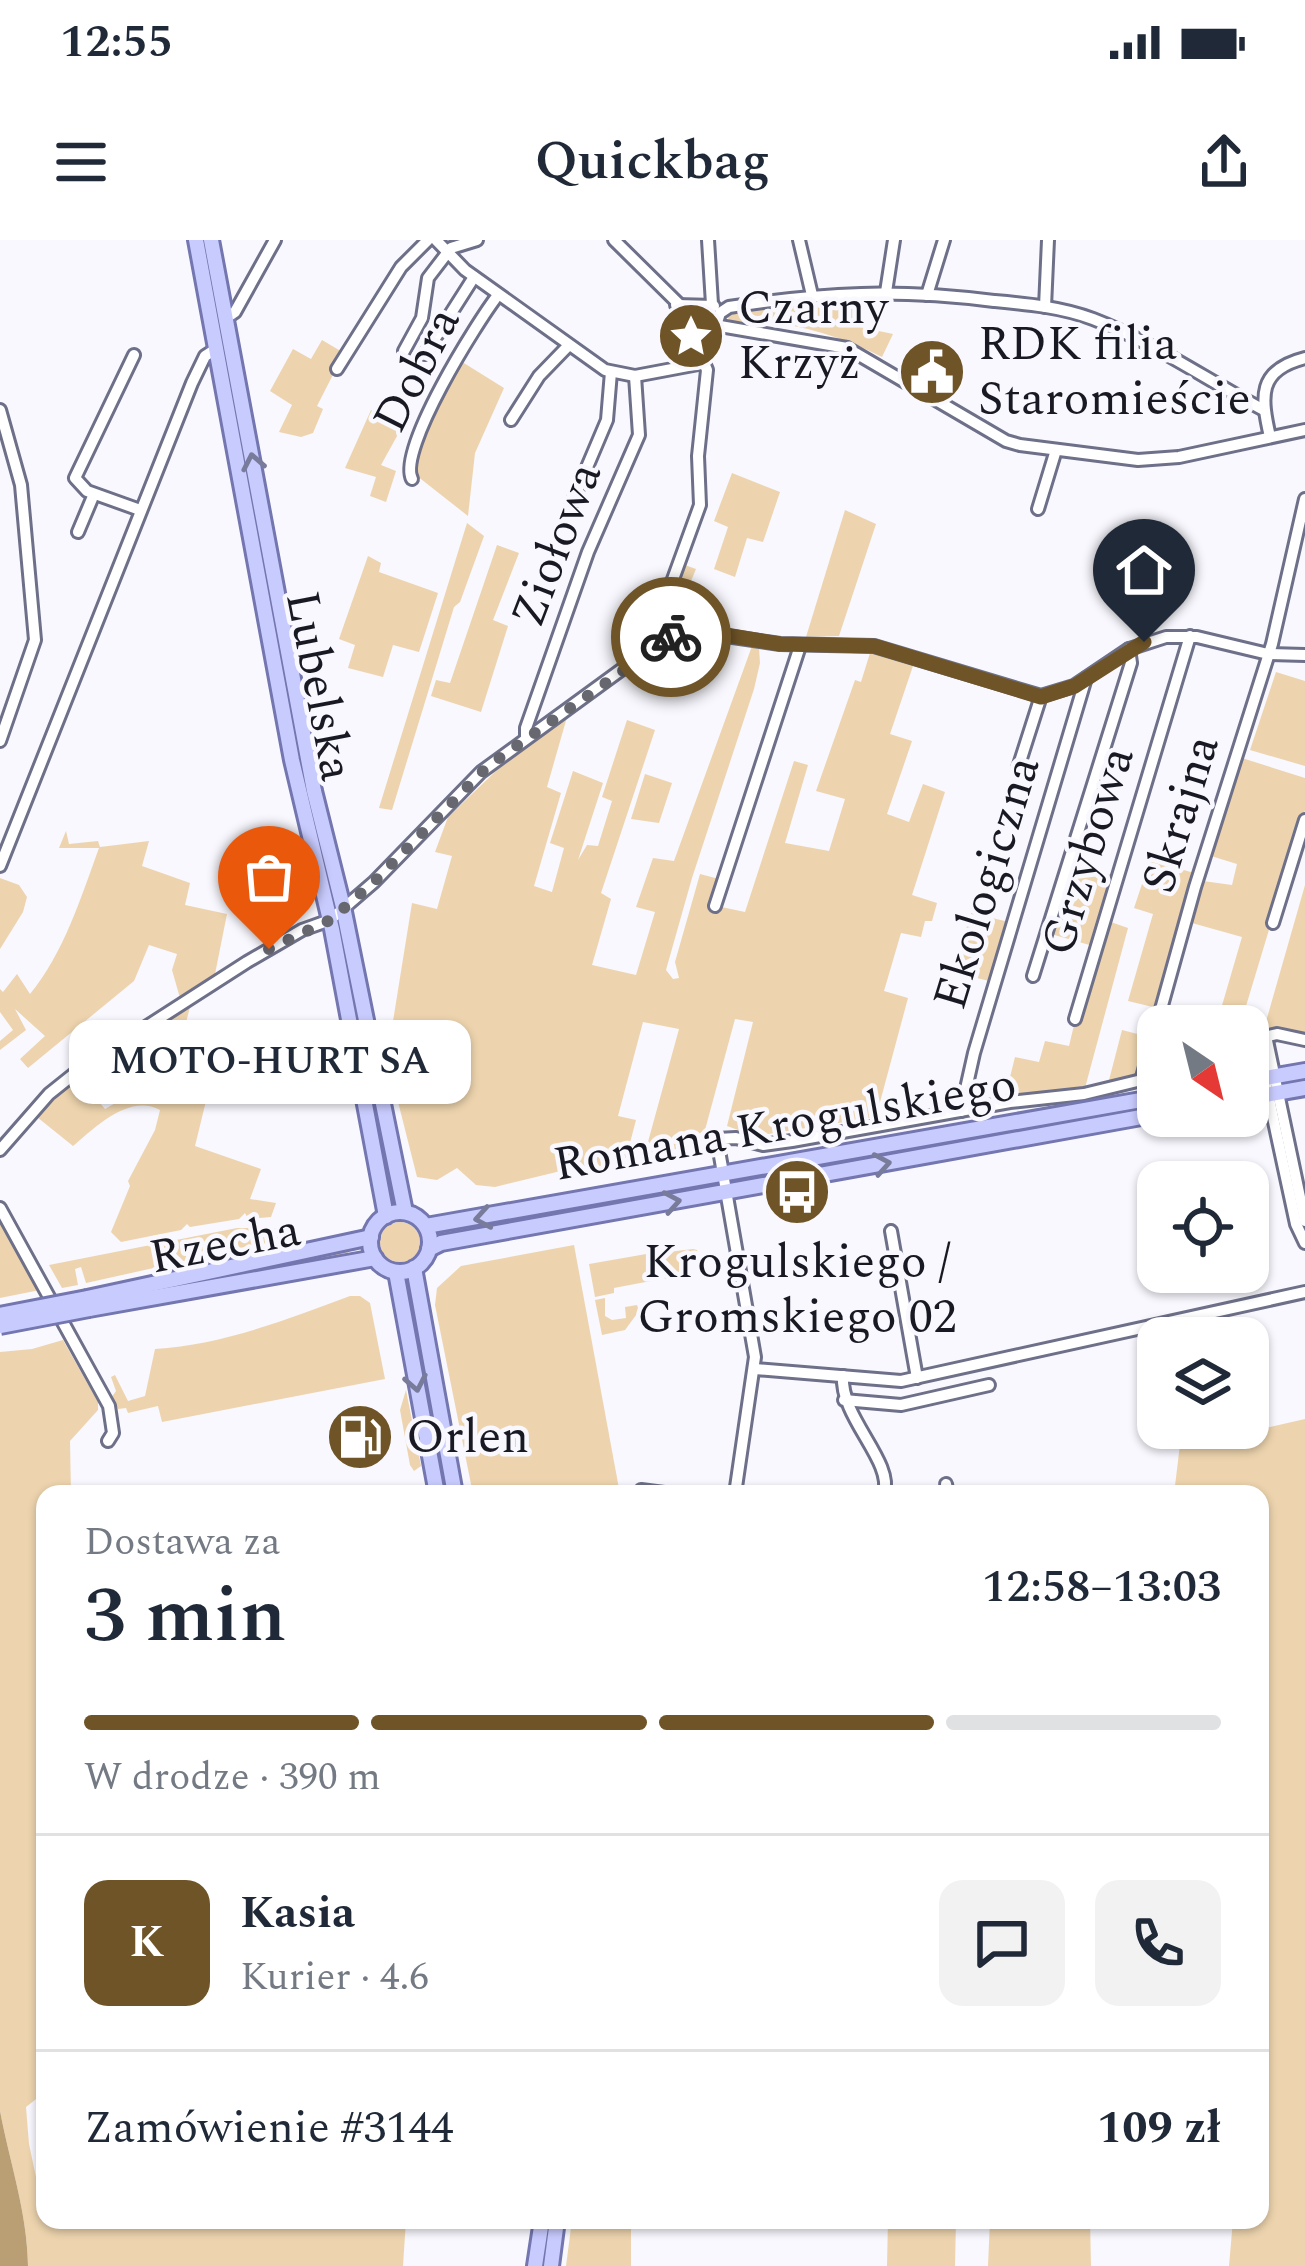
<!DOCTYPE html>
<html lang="pl">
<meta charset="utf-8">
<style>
:root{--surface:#fff;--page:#f2f2f3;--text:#1f2937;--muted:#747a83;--line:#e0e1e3;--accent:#6f5427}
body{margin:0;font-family:Spectral,serif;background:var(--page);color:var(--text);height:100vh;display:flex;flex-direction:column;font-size:45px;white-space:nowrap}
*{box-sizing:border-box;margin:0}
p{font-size:39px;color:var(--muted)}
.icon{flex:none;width:66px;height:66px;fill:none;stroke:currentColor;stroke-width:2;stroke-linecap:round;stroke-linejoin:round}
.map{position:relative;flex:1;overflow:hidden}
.panel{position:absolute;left:36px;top:1245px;width:1233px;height:744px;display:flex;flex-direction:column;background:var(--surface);border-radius:24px;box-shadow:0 3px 9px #0004}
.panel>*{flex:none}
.needle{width:78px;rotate:145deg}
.tools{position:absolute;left:1137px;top:765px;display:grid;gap:24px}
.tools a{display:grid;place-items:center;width:132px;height:132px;border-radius:24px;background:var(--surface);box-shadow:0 3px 9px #0004;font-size:60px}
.pin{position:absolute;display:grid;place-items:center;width:102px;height:102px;color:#fff;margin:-123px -51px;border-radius:50% 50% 50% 0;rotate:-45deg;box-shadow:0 0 12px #0007}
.pin .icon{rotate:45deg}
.courier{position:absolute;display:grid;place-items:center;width:120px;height:120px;margin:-60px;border:9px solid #6f5427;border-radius:50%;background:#fff;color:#222;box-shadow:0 3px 15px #0007}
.bubble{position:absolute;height:84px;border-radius:24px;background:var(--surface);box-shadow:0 3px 9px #0004;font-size:39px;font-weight:600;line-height:84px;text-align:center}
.summary em{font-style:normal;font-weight:600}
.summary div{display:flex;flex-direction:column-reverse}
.summary{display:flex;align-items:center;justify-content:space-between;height:204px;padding:0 48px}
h1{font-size:78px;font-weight:600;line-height:90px}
.bar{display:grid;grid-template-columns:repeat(4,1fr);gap:18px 12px;align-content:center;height:144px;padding:0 48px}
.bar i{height:15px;border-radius:9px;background:var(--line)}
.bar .on{background:var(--accent)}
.bar p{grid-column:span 4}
.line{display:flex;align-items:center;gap:30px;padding:0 48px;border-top:3px solid var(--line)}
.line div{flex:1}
.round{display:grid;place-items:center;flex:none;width:126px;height:126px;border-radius:24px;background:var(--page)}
.status{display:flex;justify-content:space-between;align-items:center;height:84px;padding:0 60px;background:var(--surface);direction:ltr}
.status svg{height:33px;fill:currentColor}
header{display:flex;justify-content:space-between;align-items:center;height:156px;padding:0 48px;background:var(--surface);font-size:54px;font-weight:600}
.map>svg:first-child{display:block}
.green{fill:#edd4ae}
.water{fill:#ba9f75}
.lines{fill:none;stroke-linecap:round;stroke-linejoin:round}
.minor-casing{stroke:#6d7088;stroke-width:16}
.major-casing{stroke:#7376af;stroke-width:20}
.minor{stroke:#fff;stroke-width:10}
.major{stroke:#c8cbfd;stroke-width:14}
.major-bridge-casing{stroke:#7376af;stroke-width:20;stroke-linecap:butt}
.major-bridge{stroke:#c8cbfd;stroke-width:14}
.oneway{stroke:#797b9a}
.done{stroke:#66676f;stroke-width:12;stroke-dasharray:0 21.6}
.route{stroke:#6f5427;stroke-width:15}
.labels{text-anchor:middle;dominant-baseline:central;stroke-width:9;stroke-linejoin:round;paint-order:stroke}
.poi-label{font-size:48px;fill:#181922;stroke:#f8f8fe;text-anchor:start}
.street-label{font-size:48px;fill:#181922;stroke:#f8f8fe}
</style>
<div class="status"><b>12:55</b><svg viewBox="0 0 49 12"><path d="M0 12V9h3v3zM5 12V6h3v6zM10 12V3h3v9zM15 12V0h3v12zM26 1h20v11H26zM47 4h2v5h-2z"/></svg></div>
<header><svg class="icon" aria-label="menu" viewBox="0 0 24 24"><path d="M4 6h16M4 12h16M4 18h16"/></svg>Quickbag<svg class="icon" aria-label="share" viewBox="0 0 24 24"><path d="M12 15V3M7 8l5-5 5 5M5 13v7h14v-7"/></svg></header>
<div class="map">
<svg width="1305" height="2026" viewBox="0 0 1305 2026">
<rect width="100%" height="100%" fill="#f8f8fe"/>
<g class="green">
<path d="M867 58 860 87 893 94 882 117C834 93 782 78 731 82L727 77 730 73 816 59Z"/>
<polygon points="322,100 344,113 317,166 323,169 313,193 301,197 279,192 292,165 270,151 293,109 311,119"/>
<path d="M459 120 504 148 475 213 468 276 412 232C415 194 441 153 459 120Z"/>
<polygon points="371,170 402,187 381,225 396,231 386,262 370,256 376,237 345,228"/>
<polygon points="732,233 780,252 763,302 747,298 735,337 714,329 728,287 714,281"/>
<polygon points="845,270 876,284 839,396 806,397"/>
<polygon points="467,283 484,296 460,362 454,367 392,570 379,568"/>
<polygon points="497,305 519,313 493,380 508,386 481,472 431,456 436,440 450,443"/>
<polygon points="368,316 381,323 379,332 438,353 419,412 393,405 383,437 348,428 355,405 339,399"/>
<polygon points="682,324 696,329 691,341 698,345 683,383 657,393"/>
<polygon points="752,406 759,408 760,423 754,449 692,638 666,730 673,739 679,738 675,722 700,634 719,639 712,665 745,672 794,521 808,525 785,603 829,611 845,559 816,551 855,440 861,442 870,413 913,426 890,494 912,501 887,574 909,582 923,544 945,552 912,655 937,663 932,681 925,681 921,697 901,693 884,751 908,758 876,877 755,896 727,886 753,782 735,779 705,890 674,910 643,920 679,789 643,782 618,876 636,880 626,918 610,913 601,929 569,929 495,947 476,945 457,928 437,940 417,937 392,838 389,806 412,663 437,669 452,616 435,612 448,577 497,530 567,477 547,547 561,553 534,646 552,652 564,608 550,603 573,531 603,543 578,620 587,605 598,606 612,561 602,557 627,480 655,490 601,653 611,659 592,725 636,735 655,672 636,667 653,618 674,621"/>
<polygon points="1276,432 1305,441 1305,526 1250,510"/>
<polygon points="1242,518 1305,538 1305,570 1240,786 1216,786 1242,697 1192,683 1203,641 1232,645 1237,624 1211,616"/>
<polygon points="645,534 672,543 659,583 631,579"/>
<path d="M66 591 69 604 98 601 100 607 149 601 142 626 190 643 185 665 227 674 214 739 180 758 172 730 177 714 149 705 134 741 28 828 20 819 45 796 15 769 26 790 0 810V801L13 790 0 772V749L3 752 17 734 30 754C64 713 81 657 99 608H59Z"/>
<polygon points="1066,620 1118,637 1105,680 1128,688 1085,848 1005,857 1015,817 1039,822 1045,801 1069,806 1093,706 1044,692"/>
<polygon points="1150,620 1194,633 1157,768 1128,761 1153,674 1134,668"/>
<polygon points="0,638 19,645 27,657 23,672 0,709"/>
<polygon points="1305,645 1305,793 1278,788 1263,792"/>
<polygon points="971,673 1009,682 989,741 953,732"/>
<path d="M191 763 173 833 215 824 195 906 261 929 250 959 276 963 271 977 248 979 245 973 239 979 190 987 187 984 181 990 121 1002 111 992 130 946 128 941 155 890 160 870C130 853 95 887 73 906L37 877 78 837 105 869 124 858 98 823Z"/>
<polygon points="1122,790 1149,797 1137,835 1133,840 1108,844"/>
<polygon points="0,981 40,1050 0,1058"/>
<circle cx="400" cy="1002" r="20"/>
<polygon points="237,988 285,988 289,998 86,1043 81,1027 75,1029 78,1045 62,1048 49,1025"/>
<polygon points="574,1005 620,1254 473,1254 435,1065 437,1048 461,1026"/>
<polygon points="347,1009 349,1016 84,1065"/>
<polygon points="693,1009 697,1010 699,1021 689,1023 691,1035 665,1039 660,1013"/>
<polygon points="652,1013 656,1040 614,1048 614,1053 595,1057 589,1024"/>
<path d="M350 1056H360L370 1063 385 1139 162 1182 158 1166 128 1173 126 1168 118 1169 111 1158 116 1151 111 1137 115 1135 128 1161 145 1156 155 1109C222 1105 288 1079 350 1056Z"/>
<polygon points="605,1058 605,1076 612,1080 626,1078 625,1067 637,1065 639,1071 625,1090 602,1095 595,1060"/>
<path d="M63 1100 98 1162V1170L70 1201 71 1254H45V1852L26 1867 29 1904 45 1980H406L403 2026H28C27 1971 10 1924 0 1871V1112L32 1109Z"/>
<polygon points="406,1150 421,1226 414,1231 410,1225 400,1170"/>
<polygon points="1305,1179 1305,2026 1229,2026 1233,1980 1260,1980 1260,1254 1174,1254 1182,1188 1188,1206"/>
<polygon points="572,1980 631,1980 631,2026 566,2026"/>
<polygon points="888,1980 956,1980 955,2026 887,2026"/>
<polygon points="990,1980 1090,1980 1091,2026 988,2026"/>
</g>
<path class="water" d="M0 1871C10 1924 27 1971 28 2026H0Z"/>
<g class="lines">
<g class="minor-casing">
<g id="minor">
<path d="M436 0 465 30 605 130 635 136 704 123 720 73 729 67C825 52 897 49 994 61 1027 64 1061 67 1093 79 1151 101 1207 140 1262 169"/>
<polyline points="614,0 697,82 847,108 1006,201 1020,205 1138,220 1179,217 1305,190"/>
<polyline points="708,0 712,64"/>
<polyline points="799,0 812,55"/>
<polyline points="886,52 894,0"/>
<polyline points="927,55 944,0"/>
<polyline points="676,65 714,66"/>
<polyline points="1045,67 1048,0"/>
<polyline points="226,78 235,72 275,0"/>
<polyline points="404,111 422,78 428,38 451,8 477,0"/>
<polyline points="425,114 474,37"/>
<polyline points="134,115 75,238 87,251 140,270"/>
<polyline points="337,129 401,27 428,0"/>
<polyline points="0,170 21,245 35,400 0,501"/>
<polyline points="511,180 539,136 569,105"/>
<path d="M1270 197C1261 157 1257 130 1305 118"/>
<path d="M412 239C397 210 477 82 498 55"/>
<polyline points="571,265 607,180 611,132"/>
<polyline points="1038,269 1056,210"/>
<polyline points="78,292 94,254"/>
<polyline points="648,408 700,265 698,216 707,130 704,123"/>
<polyline points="526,498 526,488 588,312 639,195 635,136"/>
<polyline points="1018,528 1041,456"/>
<polyline points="0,626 192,143 205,116 216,109"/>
<polyline points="715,666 800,406"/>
<polyline points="1273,683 1305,580"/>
<polyline points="1033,736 1131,423 1129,409"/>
<polyline points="1075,779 1190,396"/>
<polyline points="1266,796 1305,981"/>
<polyline points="1256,798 1296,984 1305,1003"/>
<polyline points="1248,801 1277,794 1305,800"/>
<polyline points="1141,841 1195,647 1272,404 1305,259"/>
<polyline points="961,871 974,813 1086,438"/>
<polyline points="0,910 49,854 79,830 247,722 302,690 330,680 374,642 481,532 647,411 692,391 780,404 874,406 1041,456 1074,446 1129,409 1166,397 1197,397 1268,414 1305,415"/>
<polyline points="0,968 109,1166 113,1193 108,1201"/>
<polyline points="891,991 917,1138"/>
<polyline points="755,1129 901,1141 1305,1052"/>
<path d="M843 1136C840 1178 894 1221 884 1254"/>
<polyline points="844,1160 901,1165 989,1145"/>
<polyline points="946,1244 948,1254"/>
<polyline points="641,1250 672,1254"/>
<polyline points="735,1254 755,1117 717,899 736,898 763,905 792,901 1010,862 1084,854 1158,836"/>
</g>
</g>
<g class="major-casing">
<g id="major">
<polyline points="196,0 292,520 332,689 386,976"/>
<polyline points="211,0 314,551 343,667 405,972"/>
<polyline points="1248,841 1305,831"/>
<polyline points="1248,858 1305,848"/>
<circle cx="400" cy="1002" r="30"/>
<polyline points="426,986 1158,857"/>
<polyline points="429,1009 441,1003 1158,874"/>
<polyline points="414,1028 455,1254"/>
<polyline points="396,1032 437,1254"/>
<polyline points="87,1058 371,997"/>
<polyline points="89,1069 375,1018"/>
<polyline points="535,2026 542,1980"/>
<polyline points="551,2026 557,1980"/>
</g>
</g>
<use href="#minor" class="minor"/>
<use href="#major" class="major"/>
<g class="major-bridge-casing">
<g id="major-bridge">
<polyline points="0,1075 87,1058"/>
<polyline points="0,1086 89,1069"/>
</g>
</g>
<use href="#major-bridge" class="major-bridge"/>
</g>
<defs><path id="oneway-chevron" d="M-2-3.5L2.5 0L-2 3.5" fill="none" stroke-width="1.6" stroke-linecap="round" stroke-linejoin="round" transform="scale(3)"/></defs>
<g class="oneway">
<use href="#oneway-chevron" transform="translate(253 222) rotate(-101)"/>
<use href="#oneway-chevron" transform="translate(882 924) rotate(-10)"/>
<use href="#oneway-chevron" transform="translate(672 962) rotate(-10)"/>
<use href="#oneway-chevron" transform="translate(483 978) rotate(170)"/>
<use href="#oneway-chevron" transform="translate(416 1143) rotate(79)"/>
</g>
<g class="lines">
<polyline class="done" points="269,709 330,680 374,642 488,526 671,397"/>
<polyline class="route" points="671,397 702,391 780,404 874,406 1041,457 1075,446 1144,402"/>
</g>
<defs>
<g id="sight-disc" transform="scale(3.45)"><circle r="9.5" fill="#6f5427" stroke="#f8f8fe"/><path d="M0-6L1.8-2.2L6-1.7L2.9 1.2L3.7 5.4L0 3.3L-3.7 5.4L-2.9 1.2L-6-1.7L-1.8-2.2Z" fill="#fff"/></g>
<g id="civic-disc" transform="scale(3.45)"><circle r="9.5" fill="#6f5427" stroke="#f8f8fe"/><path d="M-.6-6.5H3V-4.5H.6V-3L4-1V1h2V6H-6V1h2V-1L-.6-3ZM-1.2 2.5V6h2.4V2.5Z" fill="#fff"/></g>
<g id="bus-disc" transform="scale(3.45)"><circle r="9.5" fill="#6f5427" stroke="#f8f8fe"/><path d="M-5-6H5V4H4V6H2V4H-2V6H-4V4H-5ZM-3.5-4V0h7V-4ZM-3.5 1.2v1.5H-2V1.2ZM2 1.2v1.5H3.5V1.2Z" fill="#fff"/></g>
<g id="fuel-disc" transform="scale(3.45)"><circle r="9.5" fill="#6f5427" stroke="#f8f8fe"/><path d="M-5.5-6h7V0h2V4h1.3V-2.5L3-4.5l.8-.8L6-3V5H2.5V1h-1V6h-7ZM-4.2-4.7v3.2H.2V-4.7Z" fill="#fff"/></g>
</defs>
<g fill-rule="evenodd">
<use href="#sight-disc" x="691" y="96"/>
<use href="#civic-disc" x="932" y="132"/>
<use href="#bus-disc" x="797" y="952"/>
<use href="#fuel-disc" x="360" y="1197"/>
</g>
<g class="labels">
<g class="poi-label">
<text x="738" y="68">Czarny<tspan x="738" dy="55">Krzyż</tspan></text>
<text x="978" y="104">RDK filia<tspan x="978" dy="55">Staromieście</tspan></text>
<text x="797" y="1022" text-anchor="middle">Krogulskiego /<tspan x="797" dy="55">Gromskiego 02</tspan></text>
<text x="406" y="1197">Orlen</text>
</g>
<g class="street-label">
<text transform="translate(417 130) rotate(-63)">Dobra</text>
<text transform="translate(557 305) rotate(-69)">Ziołowa</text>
<text transform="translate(319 446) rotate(79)">Lubelska</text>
<text transform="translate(1181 574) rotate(-73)">Skrajna</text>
<text transform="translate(1088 611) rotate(-73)">Grzybowa</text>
<text transform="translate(987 643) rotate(-73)">Ekologiczna</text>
<text transform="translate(785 885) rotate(-10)">Romana Krogulskiego</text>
<text transform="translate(225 1004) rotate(-11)">Rzecha</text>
</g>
</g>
</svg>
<div class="tools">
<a><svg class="needle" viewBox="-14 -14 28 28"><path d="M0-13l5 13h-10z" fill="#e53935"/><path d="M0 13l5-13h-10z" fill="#747a83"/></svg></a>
<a><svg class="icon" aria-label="locate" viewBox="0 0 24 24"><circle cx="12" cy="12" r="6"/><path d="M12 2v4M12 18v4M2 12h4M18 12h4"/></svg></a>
<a><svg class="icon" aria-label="layers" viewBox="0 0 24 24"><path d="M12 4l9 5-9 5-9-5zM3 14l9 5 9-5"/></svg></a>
</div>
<div class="pin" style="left:269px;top:709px;background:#ea580c"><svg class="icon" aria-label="bag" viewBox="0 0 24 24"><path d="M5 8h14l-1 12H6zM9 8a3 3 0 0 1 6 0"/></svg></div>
<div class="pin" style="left:1144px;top:402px;background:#1f2937"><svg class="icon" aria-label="home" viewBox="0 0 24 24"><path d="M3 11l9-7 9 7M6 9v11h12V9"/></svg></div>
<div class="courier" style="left:671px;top:397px"><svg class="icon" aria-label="bike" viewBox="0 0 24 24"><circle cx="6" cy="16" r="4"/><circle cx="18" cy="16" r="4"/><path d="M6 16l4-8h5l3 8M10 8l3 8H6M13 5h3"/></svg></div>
<div class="bubble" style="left:69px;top:780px;width:402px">MOTO-HURT SA</div>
<section class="panel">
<div class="summary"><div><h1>3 min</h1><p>Dostawa za</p></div><em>12:58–13:03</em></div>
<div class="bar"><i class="on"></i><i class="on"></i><i class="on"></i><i></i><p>W drodze · 390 m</p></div>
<div class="line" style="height:216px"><b class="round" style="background:var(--accent);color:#fff">K</b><div><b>Kasia</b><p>Kurier · 4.6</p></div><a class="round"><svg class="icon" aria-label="chat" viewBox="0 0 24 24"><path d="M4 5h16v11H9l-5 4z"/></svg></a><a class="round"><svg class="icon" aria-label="phone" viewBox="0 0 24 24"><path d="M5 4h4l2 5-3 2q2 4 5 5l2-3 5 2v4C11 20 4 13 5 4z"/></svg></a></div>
<div class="line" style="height:156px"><div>Zamówienie #3144</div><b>109 zł</b></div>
</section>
</div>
